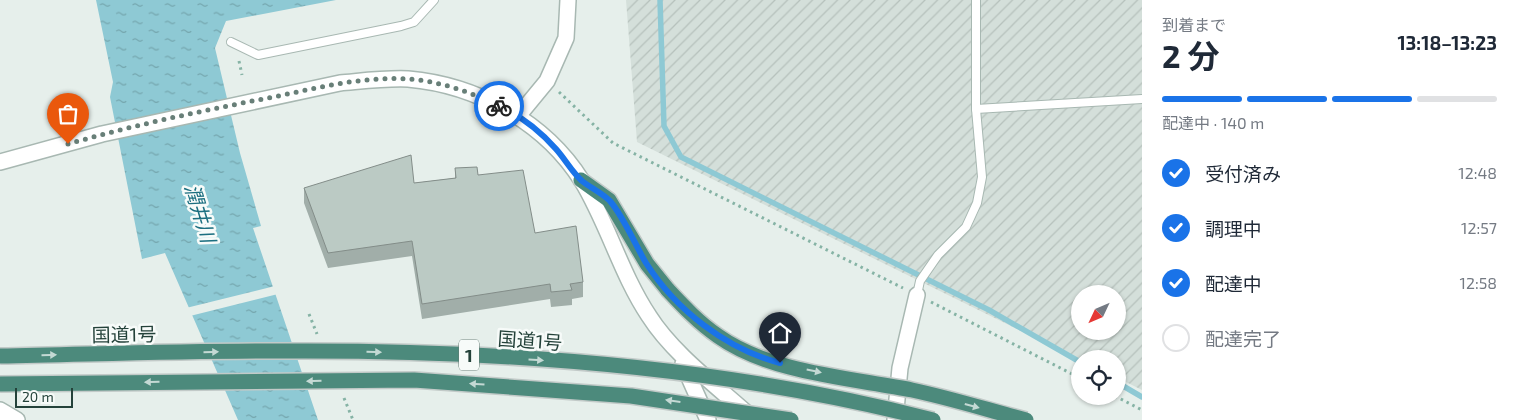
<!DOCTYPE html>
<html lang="ja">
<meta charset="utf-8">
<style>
:root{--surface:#fff;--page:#f6f6f7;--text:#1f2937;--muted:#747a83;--line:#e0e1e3;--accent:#1a73e8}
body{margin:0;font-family:"Exo 2","Noto Sans JP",sans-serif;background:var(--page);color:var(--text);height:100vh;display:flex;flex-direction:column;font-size:19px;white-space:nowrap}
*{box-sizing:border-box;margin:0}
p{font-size:16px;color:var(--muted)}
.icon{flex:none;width:28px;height:28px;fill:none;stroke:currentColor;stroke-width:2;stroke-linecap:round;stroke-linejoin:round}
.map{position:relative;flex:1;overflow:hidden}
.drawer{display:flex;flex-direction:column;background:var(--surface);width:375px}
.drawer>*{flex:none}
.needle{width:32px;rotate:226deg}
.tools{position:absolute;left:1071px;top:285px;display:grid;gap:10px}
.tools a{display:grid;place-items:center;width:55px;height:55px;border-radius:50%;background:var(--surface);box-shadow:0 1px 4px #0004;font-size:25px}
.scale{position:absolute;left:15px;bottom:12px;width:58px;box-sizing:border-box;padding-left:5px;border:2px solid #24423a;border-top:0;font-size:14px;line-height:18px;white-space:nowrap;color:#24423a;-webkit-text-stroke:4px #f7fbf9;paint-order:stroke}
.pin{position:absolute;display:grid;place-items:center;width:42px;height:42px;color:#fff;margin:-51px -21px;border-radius:50% 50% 50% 0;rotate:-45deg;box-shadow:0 0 5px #0007}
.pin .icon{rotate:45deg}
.courier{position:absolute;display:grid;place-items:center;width:50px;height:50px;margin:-25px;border:4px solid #1a73e8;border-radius:50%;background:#fff;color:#222;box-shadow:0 1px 6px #0007}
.headline em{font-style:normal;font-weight:700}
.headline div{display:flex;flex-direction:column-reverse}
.headline{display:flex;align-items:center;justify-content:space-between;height:85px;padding:0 20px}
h1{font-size:32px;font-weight:700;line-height:38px}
.bar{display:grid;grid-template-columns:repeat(4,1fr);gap:8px 5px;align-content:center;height:60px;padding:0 20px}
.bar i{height:6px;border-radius:4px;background:var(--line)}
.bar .active{background:var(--accent)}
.bar p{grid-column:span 4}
ol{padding:0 20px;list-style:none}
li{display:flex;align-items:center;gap:15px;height:55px}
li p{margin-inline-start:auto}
li .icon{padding:5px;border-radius:50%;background:var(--accent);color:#fff;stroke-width:4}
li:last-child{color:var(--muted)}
li i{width:28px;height:28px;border:2px solid var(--line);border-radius:50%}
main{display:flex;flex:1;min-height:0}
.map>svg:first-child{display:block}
.industrial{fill:url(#industrial-furrows);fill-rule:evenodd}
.water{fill:url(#water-ripples)}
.pier{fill:#e6efeb}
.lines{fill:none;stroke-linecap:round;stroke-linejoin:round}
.stream{stroke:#8ec9d4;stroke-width:5.5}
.service-casing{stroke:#a8b8b2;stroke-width:10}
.minor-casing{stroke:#a8b8b2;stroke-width:18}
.tertiary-casing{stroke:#a8b8b2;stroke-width:18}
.secondary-casing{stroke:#a4bbb3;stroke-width:18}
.trunk-casing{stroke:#c2cac8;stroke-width:18}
.path{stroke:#86b3a5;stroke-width:3;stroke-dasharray:2.5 4;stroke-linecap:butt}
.service{stroke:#fff;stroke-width:8}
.minor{stroke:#fff;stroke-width:15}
.tertiary{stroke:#fff;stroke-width:15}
.secondary{stroke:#fff;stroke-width:15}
.trunk{stroke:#4c8a7c;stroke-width:15}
.trunk-bridge-casing{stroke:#c2cac8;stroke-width:18;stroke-linecap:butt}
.trunk-bridge{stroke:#4c8a7c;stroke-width:15}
.wall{fill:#a1aea9}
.building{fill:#bbcac4;stroke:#838d89}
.oneway{fill:#c4d9d4}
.done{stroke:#687f78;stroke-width:5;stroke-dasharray:0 9}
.route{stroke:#1a73e8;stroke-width:6}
.labels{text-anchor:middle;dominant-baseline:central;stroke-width:5;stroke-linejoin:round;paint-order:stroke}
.shield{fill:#f7fbf9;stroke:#637a73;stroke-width:1}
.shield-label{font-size:18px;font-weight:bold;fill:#24423a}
.street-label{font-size:19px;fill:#24423a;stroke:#f7fbf9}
.water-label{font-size:20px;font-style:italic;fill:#1c6f80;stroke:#f7fbf9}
</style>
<main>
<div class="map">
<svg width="1142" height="420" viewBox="0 0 1142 420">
<defs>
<pattern id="industrial-furrows" width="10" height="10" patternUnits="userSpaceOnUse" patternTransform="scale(1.25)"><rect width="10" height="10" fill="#d4dfda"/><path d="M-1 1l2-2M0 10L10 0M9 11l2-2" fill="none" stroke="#b6c1bc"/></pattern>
<pattern id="water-ripples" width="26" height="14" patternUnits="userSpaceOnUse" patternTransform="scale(1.25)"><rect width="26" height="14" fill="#8ec9d4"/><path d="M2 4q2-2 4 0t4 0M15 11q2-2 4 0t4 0" fill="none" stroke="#74a5ad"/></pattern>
</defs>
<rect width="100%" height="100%" fill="#e6efeb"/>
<path class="industrial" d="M626 0H1142V390L1118 378V359L1080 360 637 142ZM1080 294H1118V331H1080Z"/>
<polygon class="water" points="96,0 336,0 226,21 215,48 240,153 261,226 253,228 318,420 238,420 165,253 142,259 110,97 113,82"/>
<polygon class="pier" points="275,286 278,294 190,316 186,308"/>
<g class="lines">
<g class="stream">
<polyline points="660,0 664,126 681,157 989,310 1080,362"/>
<polyline points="1118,383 1142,397"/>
</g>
<g class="service-casing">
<g id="service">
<polyline points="231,42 258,55 401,26 414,22 434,0"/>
<polyline points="976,109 1142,99"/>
<polyline points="917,295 920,281 938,255 966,227 977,203 982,177 976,109 976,0"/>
</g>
</g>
<g class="minor-casing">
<g id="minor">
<polyline points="0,410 17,420"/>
<polyline points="895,420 900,368 917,295"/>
</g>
</g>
<g class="tertiary-casing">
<g id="tertiary">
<polyline points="519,115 547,81 566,38 568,0"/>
<path d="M0 162 102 134 340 83C363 81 385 78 408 79 477 85 545 122 582 181 608 224 621 274 649 316 673 354 718 387 751 417"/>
<polyline points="683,364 708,420"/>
</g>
</g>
<g class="secondary-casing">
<polyline id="secondary" points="0,411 4,420"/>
</g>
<g class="trunk-casing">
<polyline id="trunk" points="581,180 609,200 647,264 668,290"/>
</g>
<g class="path">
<polyline points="239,61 242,75"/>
<polyline points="559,92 613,143 903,288"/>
<polyline points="931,302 1080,378"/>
<polyline points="309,314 317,334"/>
<polyline points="1115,396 1142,410"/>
<polyline points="344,398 353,420"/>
</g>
<use href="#service" class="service"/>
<use href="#minor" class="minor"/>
<use href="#tertiary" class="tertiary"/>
<use href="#secondary" class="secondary"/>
<use href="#trunk" class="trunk"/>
<g class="trunk-bridge-casing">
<g id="trunk-bridge">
<path d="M668 290C683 306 699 323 718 336 770 373 851 378 912 390 950 398 988 410 1026 420"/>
<path d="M0 356C102 354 204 350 306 351 514 351 732 368 933 420"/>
<polyline points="0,384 414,380 631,396 791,420"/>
</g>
</g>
<use href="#trunk-bridge" class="trunk-bridge"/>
</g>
<polygon class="wall" points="455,168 478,175 583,282 583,297 572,299 572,305 551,307 550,299 422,319 412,256 328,268 304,203 304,188 414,183 455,178"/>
<polygon class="building" points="411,155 414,183 456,178 455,168 477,167 478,175 523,170 535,233 576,226 583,282 570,284 572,290 551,292 550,284 422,304 412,241 328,253 304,188"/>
<defs><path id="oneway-solid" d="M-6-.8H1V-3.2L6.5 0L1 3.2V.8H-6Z" transform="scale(1.25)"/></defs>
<g class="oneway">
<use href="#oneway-solid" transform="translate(211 352) rotate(-1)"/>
<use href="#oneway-solid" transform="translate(374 352) rotate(1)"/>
<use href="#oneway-solid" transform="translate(49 355) rotate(-1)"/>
<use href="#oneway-solid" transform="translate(536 360) rotate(4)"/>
<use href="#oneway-solid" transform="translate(814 371) rotate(12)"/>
<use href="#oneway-solid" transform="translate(314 381) rotate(179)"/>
<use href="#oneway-solid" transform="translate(152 382) rotate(179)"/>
<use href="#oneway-solid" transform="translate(477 384) rotate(-176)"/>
<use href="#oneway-solid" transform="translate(673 401) rotate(-172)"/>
<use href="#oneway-solid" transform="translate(972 406) rotate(15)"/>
</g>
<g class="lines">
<path class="done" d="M68 144C134 125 201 111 268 98 314 89 360 76 408 79 439 81 471 92 499 106"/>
<path class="route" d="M499 106C521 116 539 130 556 149 565 159 572 172 582 181 591 188 602 193 610 201 625 219 634 243 646 263 676 310 726 349 780 363"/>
</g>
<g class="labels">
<rect class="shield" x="459" y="339.5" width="20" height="31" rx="4"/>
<g class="shield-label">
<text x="469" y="355">1</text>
</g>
<g class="street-label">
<text transform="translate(124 334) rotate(-1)">国道1号</text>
<text transform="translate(530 340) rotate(4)">国道1号</text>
</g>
<g class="water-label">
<text transform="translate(201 213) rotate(73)">潤井川</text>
</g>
</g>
</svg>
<div class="tools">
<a><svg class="needle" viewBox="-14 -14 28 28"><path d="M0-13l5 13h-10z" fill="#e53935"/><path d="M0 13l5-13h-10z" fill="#747a83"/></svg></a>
<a><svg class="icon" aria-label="locate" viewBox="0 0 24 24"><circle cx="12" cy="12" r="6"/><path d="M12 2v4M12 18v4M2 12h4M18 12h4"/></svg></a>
</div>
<div class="scale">20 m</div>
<div class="pin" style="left:68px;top:144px;background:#ea580c"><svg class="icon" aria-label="bag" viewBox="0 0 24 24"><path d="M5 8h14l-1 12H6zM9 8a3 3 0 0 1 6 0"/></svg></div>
<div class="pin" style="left:780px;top:363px;background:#1f2937"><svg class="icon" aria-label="home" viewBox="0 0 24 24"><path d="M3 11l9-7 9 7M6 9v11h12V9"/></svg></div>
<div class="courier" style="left:499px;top:106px"><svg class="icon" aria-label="bike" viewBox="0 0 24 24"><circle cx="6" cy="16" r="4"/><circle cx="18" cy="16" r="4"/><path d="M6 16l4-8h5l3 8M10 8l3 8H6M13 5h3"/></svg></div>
</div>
<section class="drawer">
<div class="headline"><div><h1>2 分</h1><p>到着まで</p></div><em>13:18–13:23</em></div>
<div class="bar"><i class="active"></i><i class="active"></i><i class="active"></i><i></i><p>配達中 · 140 m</p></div>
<ol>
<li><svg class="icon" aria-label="check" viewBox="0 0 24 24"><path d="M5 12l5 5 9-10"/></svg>受付済み<p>12:48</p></li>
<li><svg class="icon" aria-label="check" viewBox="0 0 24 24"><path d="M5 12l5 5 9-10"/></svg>調理中<p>12:57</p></li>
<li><svg class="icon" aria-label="check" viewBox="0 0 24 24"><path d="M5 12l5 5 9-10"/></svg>配達中<p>12:58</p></li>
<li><i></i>配達完了</li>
</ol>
</section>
</main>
